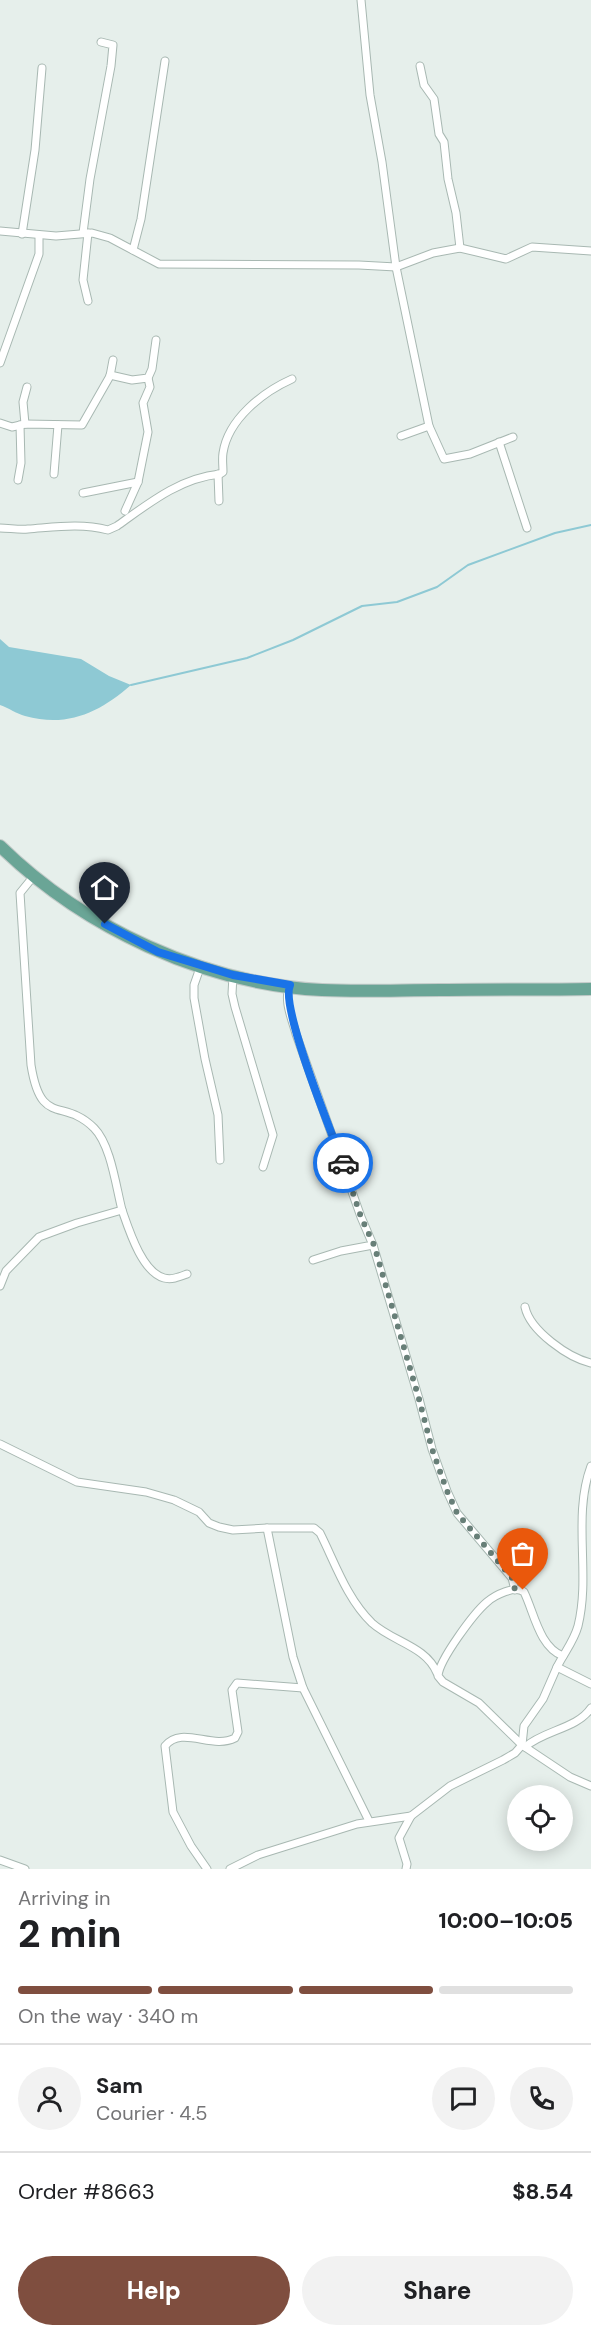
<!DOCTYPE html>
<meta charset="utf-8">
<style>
:root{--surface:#fff;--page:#f2f2f2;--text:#202124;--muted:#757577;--line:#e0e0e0;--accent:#7f4e3f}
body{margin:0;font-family:"DM Sans",sans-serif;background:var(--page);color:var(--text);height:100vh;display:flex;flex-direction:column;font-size:22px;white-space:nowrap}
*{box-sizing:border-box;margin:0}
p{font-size:20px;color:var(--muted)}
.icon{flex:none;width:33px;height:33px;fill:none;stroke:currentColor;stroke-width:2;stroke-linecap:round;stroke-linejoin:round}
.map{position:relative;height:1869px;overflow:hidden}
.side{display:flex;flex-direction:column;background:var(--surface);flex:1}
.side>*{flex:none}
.buttons{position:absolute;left:507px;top:1785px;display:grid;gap:12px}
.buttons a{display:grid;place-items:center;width:66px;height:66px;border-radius:50%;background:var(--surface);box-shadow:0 3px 15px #0003;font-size:30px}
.pin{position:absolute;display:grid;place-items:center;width:51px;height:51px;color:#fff;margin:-62px -26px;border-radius:50% 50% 50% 0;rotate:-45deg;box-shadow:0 0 6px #0007}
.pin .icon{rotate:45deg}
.courier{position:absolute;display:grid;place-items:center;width:60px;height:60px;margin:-30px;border:4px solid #1a73e8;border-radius:50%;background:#fff;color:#222;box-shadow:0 2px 8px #0007}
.overview em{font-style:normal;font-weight:800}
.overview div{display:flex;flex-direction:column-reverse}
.overview{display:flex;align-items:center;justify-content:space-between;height:102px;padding:0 18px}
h1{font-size:39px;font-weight:800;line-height:45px}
.bar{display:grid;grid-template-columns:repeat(4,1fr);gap:9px 6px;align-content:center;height:72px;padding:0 18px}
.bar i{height:8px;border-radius:4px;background:var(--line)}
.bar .on{background:var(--accent)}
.bar p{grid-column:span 4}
.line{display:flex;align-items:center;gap:15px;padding:0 18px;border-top:2px solid var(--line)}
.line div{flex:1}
.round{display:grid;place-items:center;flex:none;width:63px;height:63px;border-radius:32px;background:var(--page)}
.primary-button{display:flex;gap:12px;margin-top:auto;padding:12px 18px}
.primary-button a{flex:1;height:69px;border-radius:36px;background:var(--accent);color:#fff;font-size:24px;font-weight:800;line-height:69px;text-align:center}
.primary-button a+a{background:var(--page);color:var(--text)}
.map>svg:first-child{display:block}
.water{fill:#8ec9d4}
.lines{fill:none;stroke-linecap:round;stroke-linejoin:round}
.stream{stroke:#8ec9d4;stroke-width:2}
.minor-casing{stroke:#a8b8b2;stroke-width:9}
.primary-casing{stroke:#c2cac8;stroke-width:14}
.minor{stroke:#fff;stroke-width:7}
.primary{stroke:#6aa596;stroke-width:12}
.done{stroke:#687f78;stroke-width:6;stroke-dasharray:0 10.8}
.route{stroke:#1a73e8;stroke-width:8}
</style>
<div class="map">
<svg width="591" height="1869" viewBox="0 0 591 1869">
<rect width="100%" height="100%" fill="#e6efeb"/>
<path class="water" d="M0 639 9 647 81 659 109 676 131 685C100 712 68 728 25 716 17 714 9 708 0 705Z"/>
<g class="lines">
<polyline class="stream" points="131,685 247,658 293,640 362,606 397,602 437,587 468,565 555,533 591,525"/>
<g class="minor-casing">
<g id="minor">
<polyline points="361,0 370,95 382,162 396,267 429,426 444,459 470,454 513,437"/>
<polyline points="420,66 424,85 434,99 439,134 444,142 448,179 456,213 460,248"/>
<polyline points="0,231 56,236 92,233 110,238 159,264 359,265 396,267 433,253 460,248 506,259 532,247 591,251"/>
<polyline points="83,233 90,179 111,66 113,45 101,42"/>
<polyline points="22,234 35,150 42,68"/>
<polyline points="133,250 141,219 165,61"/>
<polyline points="88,301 83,280 88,233"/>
<polyline points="0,363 39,254 39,235"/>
<polyline points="110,375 132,380 148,378 152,369 156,340"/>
<polyline points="0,423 12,427 25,424 82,425 110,376 113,360"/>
<polyline points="25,424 23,402 27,387"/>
<polyline points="401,436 429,426"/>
<polyline points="499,442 527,528"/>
<polyline points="54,474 58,425"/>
<polyline points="218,474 219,501"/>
<polyline points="18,480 21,463 20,425"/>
<polyline points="83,493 138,482"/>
<polyline points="125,511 138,482 148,432 143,403 150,387 148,378"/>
<path d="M0 528C9 528 19 530 28 529 56 527 81 523 108 530L117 526C149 503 180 478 220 474L223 472C223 466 222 459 223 453 228 419 263 392 292 379"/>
<polyline points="201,965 194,985 194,998 205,1059 218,1115 220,1160"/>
<polyline points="233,975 232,994 235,1007 273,1135 263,1167"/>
<path d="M290 985C283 1000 292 1019 296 1034L361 1217 373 1245 341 1251 313 1260"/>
<path d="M334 1139C356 1139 358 1155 362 1174"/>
<path d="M122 1210C129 1230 142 1272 164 1278 172 1280 179 1277 187 1274"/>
<polyline points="373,1245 419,1399 432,1449 447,1491 457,1513 512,1578 515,1590"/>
<path d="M0 1286 6 1271 39 1237 77 1223 122 1210C116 1187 111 1145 94 1128 63 1097 41 1128 31 1065L20 893 33 877"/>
<path d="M525 1307C530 1331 569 1358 591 1363"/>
<polyline points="0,1444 77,1482 146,1492 174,1500 199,1512 209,1523 219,1527 233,1530 267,1528 293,1657 303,1688 369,1821"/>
<path d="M267 1528H314L320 1533C335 1563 347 1599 372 1623 393 1642 426 1646 437 1673"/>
<path d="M563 1656C539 1647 534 1612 524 1592 515 1585 495 1595 487 1602 474 1613 439 1660 438 1676L443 1682 479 1703 522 1745 570 1777 591 1786"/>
<path d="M557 1667C564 1653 574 1641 578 1626 591 1574 572 1517 591 1466"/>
<path d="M525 1747C544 1730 577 1729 591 1708"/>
<polyline points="0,1860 25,1869"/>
<path d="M207 1869 191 1846 173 1812 165 1746C182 1725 212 1750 235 1738L238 1732 232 1690 237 1683 303 1688"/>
<polyline points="230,1869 258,1855 357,1824 411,1816 450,1786 503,1760 515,1753 522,1745 524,1726 543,1699 557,1667 591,1684"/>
<polyline points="406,1869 407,1864 399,1838 411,1816"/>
</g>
</g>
<g class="primary-casing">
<path id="primary" d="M0 846C84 928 204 984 322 990 361 992 401 990 441 990 491 989 541 990 591 989"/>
</g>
<use href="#minor" class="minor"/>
<use href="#primary" class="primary"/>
</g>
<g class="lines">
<polyline class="done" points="343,1163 361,1217 374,1245 419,1399 432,1449 447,1491 457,1513 512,1578 515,1590 523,1590"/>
<path class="route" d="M105 924 158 952 233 975 290 985C280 1007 332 1134 343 1163"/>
</g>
</svg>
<div class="buttons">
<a><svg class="icon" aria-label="locate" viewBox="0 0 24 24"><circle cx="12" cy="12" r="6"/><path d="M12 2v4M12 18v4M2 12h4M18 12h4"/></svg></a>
</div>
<div class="pin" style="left:523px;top:1590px;background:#ea580c"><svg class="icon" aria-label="bag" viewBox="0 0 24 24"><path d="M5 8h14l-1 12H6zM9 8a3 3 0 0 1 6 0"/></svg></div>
<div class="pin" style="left:105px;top:924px;background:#1f2937"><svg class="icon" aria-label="home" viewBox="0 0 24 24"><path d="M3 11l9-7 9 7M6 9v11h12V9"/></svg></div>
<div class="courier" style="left:343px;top:1163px"><svg class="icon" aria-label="car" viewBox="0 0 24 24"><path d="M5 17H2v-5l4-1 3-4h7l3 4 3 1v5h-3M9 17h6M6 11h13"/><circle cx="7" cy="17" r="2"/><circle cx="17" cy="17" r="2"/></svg></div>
</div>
<section class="side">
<div class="overview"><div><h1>2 min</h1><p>Arriving in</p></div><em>10:00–10:05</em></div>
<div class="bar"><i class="on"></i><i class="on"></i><i class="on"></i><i></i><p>On the way · 340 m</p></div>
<div class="line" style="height:108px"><a class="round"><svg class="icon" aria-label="person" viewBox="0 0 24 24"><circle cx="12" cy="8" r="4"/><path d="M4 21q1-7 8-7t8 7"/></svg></a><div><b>Sam</b><p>Courier · 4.5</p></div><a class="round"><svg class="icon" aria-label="chat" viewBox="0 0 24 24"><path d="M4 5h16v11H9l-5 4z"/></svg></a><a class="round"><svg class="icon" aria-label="phone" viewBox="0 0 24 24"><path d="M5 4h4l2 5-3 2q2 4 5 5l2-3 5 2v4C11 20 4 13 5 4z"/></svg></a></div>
<div class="line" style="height:78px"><div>Order #8663</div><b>$8.54</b></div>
<div class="primary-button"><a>Help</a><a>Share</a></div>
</section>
